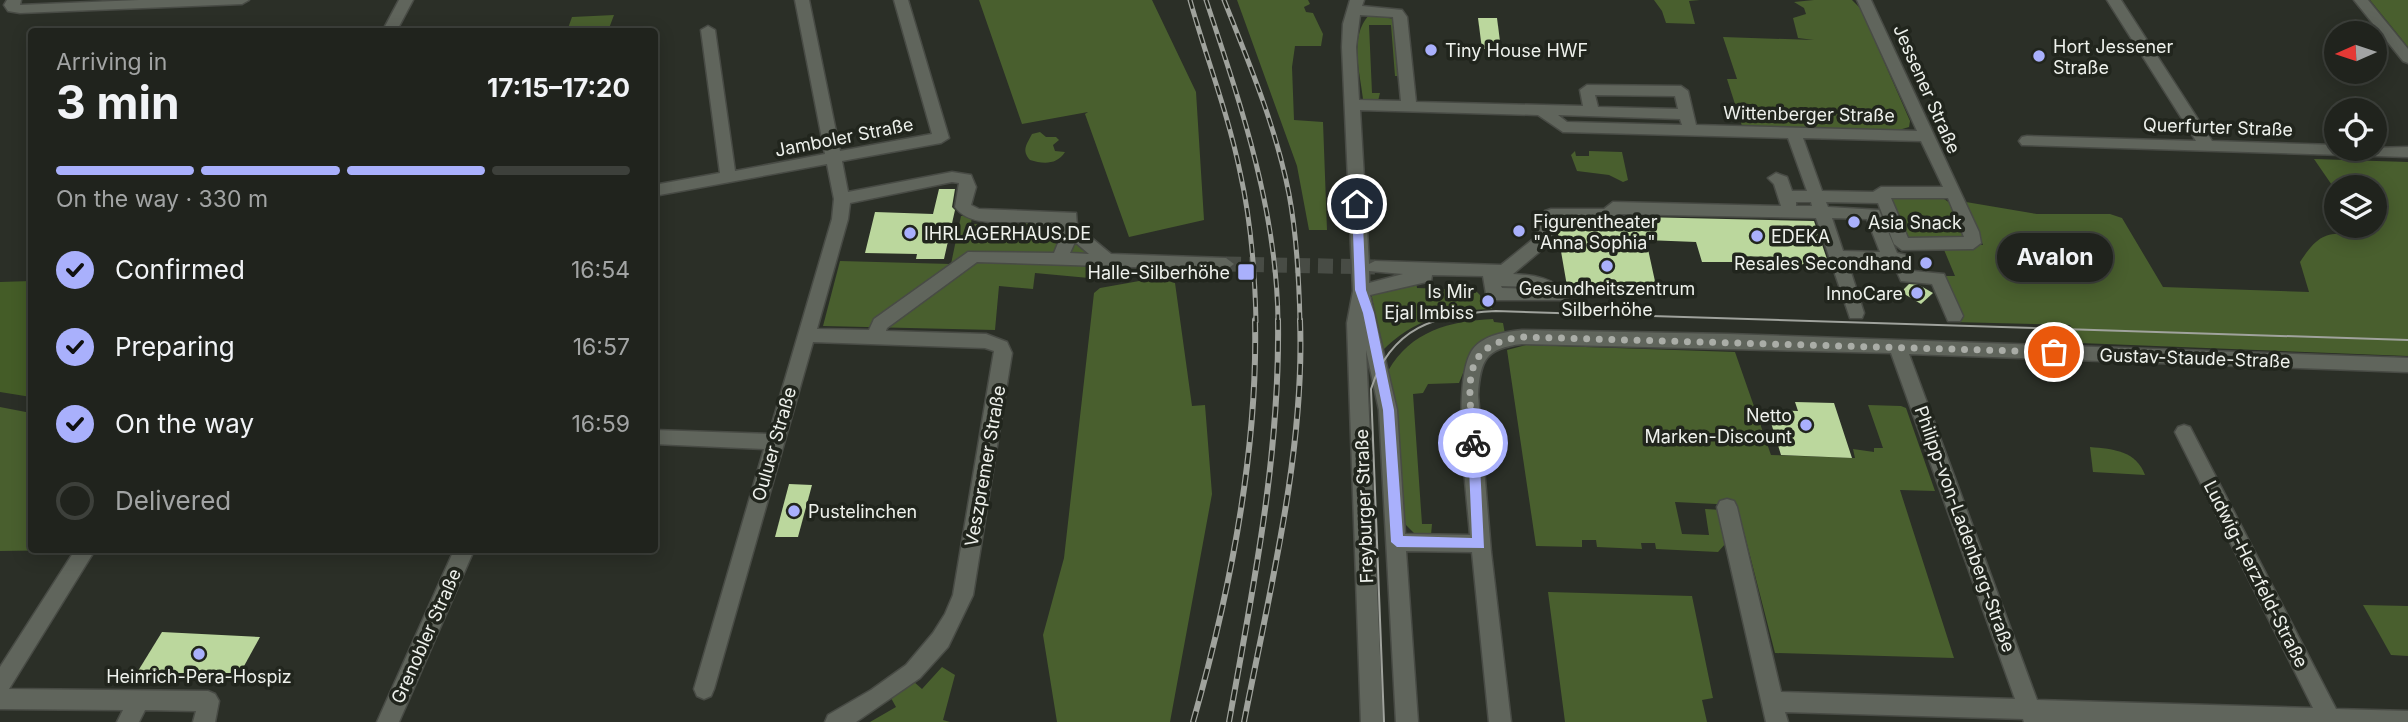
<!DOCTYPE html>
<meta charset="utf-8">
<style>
:root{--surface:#20231d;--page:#2d2f2a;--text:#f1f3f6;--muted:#a2a4a4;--line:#3d403b;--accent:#a9b0fc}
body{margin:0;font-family:Inter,sans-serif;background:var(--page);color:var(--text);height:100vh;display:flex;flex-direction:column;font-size:26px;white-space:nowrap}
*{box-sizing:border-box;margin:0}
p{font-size:23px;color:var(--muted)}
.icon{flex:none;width:38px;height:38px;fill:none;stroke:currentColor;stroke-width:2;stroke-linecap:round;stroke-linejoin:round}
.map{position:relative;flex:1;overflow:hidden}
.panel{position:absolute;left:28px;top:28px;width:630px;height:525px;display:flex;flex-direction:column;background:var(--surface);border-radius:7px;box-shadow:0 4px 18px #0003,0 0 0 2px var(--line)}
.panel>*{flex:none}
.needle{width:46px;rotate:267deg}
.buttons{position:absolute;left:2324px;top:21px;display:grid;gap:14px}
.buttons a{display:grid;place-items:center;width:63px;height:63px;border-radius:50%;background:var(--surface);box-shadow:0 4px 18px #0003,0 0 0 2px var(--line);font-size:35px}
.pin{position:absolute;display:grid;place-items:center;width:60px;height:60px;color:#fff;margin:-30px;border:4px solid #fff;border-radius:50%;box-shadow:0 2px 7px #0007}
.courier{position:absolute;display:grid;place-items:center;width:70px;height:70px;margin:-35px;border:5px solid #a9b0fc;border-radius:50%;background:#fff;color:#222;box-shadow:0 2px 9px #0007}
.bubble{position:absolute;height:49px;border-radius:24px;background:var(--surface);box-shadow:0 4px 18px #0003,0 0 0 2px var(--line);font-size:23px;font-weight:700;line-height:49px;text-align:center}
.headline em{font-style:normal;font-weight:700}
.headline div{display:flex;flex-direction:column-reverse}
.headline{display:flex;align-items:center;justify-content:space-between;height:119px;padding:0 28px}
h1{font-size:46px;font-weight:700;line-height:52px}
.bar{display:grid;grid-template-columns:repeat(4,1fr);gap:10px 7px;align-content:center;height:84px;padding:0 28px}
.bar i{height:9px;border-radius:5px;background:var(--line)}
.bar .on{background:var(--accent)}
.bar p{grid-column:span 4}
ol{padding:0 28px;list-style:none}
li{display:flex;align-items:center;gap:21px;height:77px}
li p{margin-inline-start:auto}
li .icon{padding:7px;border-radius:50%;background:var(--accent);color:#111;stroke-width:4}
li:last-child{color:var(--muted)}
li i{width:38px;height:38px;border:4px solid var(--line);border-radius:50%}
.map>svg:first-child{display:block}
.green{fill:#495f2e}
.forest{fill:#445c27}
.building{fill:#bbd79d}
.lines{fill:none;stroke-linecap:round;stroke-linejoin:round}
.minor-tunnel{stroke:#484c45;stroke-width:15;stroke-dasharray:15 8;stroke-linecap:butt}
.minor-casing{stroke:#484b45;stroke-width:3}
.minor{fill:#60655c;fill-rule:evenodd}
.tram{stroke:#a0a39d;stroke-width:2}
.rail-far1-casing{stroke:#a0a39d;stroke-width:5}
.rail-casing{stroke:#a0a39d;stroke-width:6}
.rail-far1{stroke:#21251d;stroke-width:2.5;stroke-dasharray:9;stroke-linecap:butt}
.rail{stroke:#21251d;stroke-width:3.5;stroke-dasharray:11;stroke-linecap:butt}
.route{fill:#a9b0fc}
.done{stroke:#aaada7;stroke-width:7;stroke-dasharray:0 12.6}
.poi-dot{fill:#a9b0fc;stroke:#21251d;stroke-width:2.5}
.labels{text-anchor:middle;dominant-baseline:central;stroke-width:7;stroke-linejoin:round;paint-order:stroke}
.poi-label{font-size:18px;fill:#eef1ec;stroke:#21251d;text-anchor:start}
.street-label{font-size:18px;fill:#eef1ec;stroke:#21251d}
</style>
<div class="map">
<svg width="2408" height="722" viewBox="0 0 2408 722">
<rect width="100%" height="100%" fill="#2b2f27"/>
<g class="green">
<polygon points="979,0 1152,0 1196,92 1204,220 1129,237 1085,114 1088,112 1022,124"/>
<polygon points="1237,0 1308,0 1310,4 1304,7 1306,12 1313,13 1323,34 1321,46 1295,46 1292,67 1294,120 1323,122 1327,230 1309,230 1297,166"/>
<polygon points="1654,0 1700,0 1689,1 1695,24 1666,23 1662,11"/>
<polygon points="1814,0 1852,0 1861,9 1910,121 1909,127 1899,130 1742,126 1727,79 1737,79 1723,37 1814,40 1798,38 1793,18 1806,14 1804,8 1794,2"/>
<polygon points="2370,0 2408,0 2408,47"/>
<polygon points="614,15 608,31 567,31 572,17"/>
<path d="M1369 15 1395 19 1402 76H1395L1391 25H1369L1372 93H1380L1378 101 1363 99C1360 71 1349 37 1369 15Z"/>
<path d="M1040 132 1046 137H1056L1059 140 1053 145 1055 151 1065 152C1057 165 1043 164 1030 160 1021 150 1027 144 1032 134Z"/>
<polygon points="1575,151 1576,156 1589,156 1589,151 1622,152 1628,180 1623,182 1609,175 1577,171 1571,155"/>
<path d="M2314 159 2408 162V356L2080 343 2070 325 1952 322 1931 276H1955L1942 245H1983L1966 202 2037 214H2110L2122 218 2163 287 2309 292 2300 262C2321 230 2328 233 2365 234L2361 226H2375V187H2336V191Z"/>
<path d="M1938 195 1956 207 1964 237C1950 244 1919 244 1904 237L1891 198Z"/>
<polygon points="961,216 972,216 971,224 1024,225 1027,220 1031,224 1024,228 1034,237 1041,233 1041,240 1067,240 1068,234 1105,260 1089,278 1035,273 1033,289 999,286 995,330 823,326 840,261 951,264"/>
<polygon points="1156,278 1175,283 1192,406 1205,405 1212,494 1170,722 1057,722 1043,635 1064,558 1094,293 1100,288"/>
<path d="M1416 280 1417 288 1475 290 1480 295 1481 305H1491L1492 309C1448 310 1414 319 1382 351L1371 292Z"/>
<path d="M1493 319 1494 322 1503 323 1505 334 1471 353 1459 383 1428 384 1423 393 1413 394 1422 524H1432L1431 535 1417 536 1405 524 1398 435 1388 371C1411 331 1449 321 1493 319Z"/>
<polygon points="1526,345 1735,352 1771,455 1855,458 1853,449 1874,452 1874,448 1883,448 1868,405 1901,406 1906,408 1935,491 1900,490 1954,658 1775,653 1737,505 1675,502 1682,534 1709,535 1705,509 1723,510 1726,543 1718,552 1656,549 1655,543 1641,543 1642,549 1597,547 1596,540 1582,540 1582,547 1536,546 1507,350"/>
<polygon points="0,407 31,413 32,550 69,550 0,551"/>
<path d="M2090 447C2114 449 2136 451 2145 475L2093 472Z"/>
<polygon points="1548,592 1692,596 1713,698 1702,700 1707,722 1565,722"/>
<polygon points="2363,605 2408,606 2408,656 2391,655"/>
<polygon points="942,667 955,675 943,720 950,722 870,722 896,707 891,698 913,681 922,689"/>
</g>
<polygon class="forest" points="31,281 32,281 31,397 0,392 0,282"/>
<g class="building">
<polygon points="1478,18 1497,18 1501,49 1482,49"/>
<polygon points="939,189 955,189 952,207 955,210 944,259 916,259 917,254 865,253 875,212 933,214"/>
<polygon points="1640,217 1814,221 1829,265 1776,264 1774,257 1736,256 1737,262 1702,262 1696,242 1646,240 1658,295 1568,292 1557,228 1643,231"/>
<polygon points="1909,284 1919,285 1933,293 1921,304 1901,292"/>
<polygon points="1795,402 1834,403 1852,458 1781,455 1767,410 1798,411"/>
<polygon points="789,484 812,485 798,537 775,537"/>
<polygon points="162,632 260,637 238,677 138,671"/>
</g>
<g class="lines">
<polyline class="minor-tunnel" points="1226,264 1375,267"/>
<g class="minor-casing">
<g id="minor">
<polygon points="7,0 21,0 20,5 139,0 249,0 242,4 20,13 8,11 4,5"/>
<polygon points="399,0 413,0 396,32 382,32"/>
<path d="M795 0H809L840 151 932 134 894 0H908L949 138 941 143 842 161 848 192 952 172 971 175 976 187 971 205 979 209 1076 213 1077 226 1111 254 1226 258 1234 264 1226 270 977 262 887 328 886 331 986 334 1007 342 1012 353 973 595 948 647 920 678 856 722H825L828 715 871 690 906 665 933 633 945 614 953 595 994 351 985 348 813 342 714 689 711 696 704 699 697 696 694 689 764 449 654 444V430L769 434 832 219 834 199 827 164 654 196V185L720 173 701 30 708 26 715 30 735 171 825 154ZM952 182 959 183 955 207C970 228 1007 221 1030 222L1042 234 1061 236 1054 253 968 252 874 319 869 330 817 329 848 219 850 203ZM1050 222H1061L1052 224ZM1075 242 1089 254 1070 253Z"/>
<path d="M1350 0H1364L1362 6 1402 10 1407 17 1416 102 1583 106 1580 90 1587 85 1681 86 1688 91 1696 125 1917 131 1857 0H1871L1979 232 1981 243 1973 249 1902 250 1894 244 1878 203 1826 202 1828 207 1879 210 1897 253 1906 255 1913 271 1944 274 1963 316 1960 321H1948L1932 284 1901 281 1894 265 1848 263 1864 313 1862 318H1850L1816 218 1617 214 1608 221H1555L1550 225 1553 238 1551 242 1513 274C1533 275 1556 278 1568 296L1566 300H1494L1486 294 1483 276 1432 275 1431 281 1370 295 1397 410 1405 534 1470 535C1467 496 1451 378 1473 349 1484 335 1505 332 1522 330L1728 334 2408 358V372L1909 354 2037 700 2313 708 2175 432 2178 427 2184 425 2190 427 2336 709 2408 711V722H2024L2023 719 1785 712 1788 722H1766L1717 507 1720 501 1727 499 1734 501 1737 507 1781 692 2015 699 1891 353 1522 344C1486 348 1480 360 1478 395L1491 552 1511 722H1489L1472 552 1406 551 1418 722H1396L1379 410 1366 350 1383 722H1361L1347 323 1353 291 1342 47 1343 24ZM1360 15 1393 17 1401 101 1359 100 1356 47ZM1595 95 1675 96 1678 109 1598 107ZM1360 110 1538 115 1563 132 1788 138 1807 191H1792L1787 177 1776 173 1768 178 1774 184 1781 206 1613 202 1604 209H1551L1545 211 1534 224 1537 236 1501 265 1375 261 1369 264ZM1558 115 1680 119 1682 125 1567 122ZM1803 138 1921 141 1943 187H1881L1873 192 1822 191ZM1891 198H1948L1964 237 1908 238ZM1796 202H1811L1812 206H1796ZM1832 218 1867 219 1880 252 1843 251ZM1369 271 1403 274 1369 283ZM1501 286 1532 287 1535 289 1502 288Z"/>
<polygon points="2107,0 2121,0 2212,141 2336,145 2336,149 2408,147 2408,157 2022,145 2019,141 2022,137 2027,136 2196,141"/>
<polygon points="2354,0 2368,0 2408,49 2408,63 2403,61"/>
<polygon points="75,550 95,550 9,689 208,691 215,694 219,701 215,722 193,722 196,711 145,710 139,722 117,722 123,710 0,709 0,667"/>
<polygon points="454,550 474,550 399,722 377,722"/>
</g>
</g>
<use href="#minor" class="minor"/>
<path class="tram" d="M1384 722 1371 389C1391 327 1436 314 1496 311L2408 340"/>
<g class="rail-far1-casing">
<g id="rail-far1">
<path d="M1190 0C1206 57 1228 113 1240 172 1251 221 1255 272 1256 322"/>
<path d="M1206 0C1241 105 1277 210 1278 322"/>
<path d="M1224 0C1249 63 1276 127 1289 194 1297 236 1299 279 1300 322"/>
</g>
</g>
<g class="rail-casing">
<g id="rail">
<path d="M1193 722C1229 596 1258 452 1255 320"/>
<path d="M1229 722C1253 589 1280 456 1278 320"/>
<path d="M1244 722C1269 594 1305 451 1300 320"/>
</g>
</g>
<use href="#rail-far1" class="rail-far1"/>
<use href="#rail" class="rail"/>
</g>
<polygon class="route" points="1357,201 1362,204 1366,290 1374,313 1394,410 1403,536 1472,538 1468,443 1473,438 1479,443 1484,548 1397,547 1391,542 1383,410 1363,313 1355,290 1352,204"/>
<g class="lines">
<path class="done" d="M1473 443C1471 390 1455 345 1522 337L2054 352"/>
</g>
<g class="poi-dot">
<circle cx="1431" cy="50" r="7"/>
<circle cx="2039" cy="56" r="7"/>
<circle cx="1854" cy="222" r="7"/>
<circle cx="1519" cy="231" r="7"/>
<circle cx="910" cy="233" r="7"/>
<circle cx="1757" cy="236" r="7"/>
<circle cx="1926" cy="263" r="7"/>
<circle cx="1607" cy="266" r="7"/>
<rect x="1237" y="263" width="18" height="18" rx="3.5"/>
<circle cx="1917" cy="293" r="7"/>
<circle cx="1488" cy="301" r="7"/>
<circle cx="1806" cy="425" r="7"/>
<circle cx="794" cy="511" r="7"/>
<circle cx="199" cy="654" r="7"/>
</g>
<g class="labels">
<g class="poi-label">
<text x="2053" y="46">Hort Jessener<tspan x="2053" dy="21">Straße</tspan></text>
<text x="1445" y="50">Tiny House HWF</text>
<text x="1533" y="221">Figurentheater<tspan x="1533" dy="21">"Anna Sophia"</tspan></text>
<text x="1868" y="222">Asia Snack</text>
<text x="924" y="233">IHRLAGERHAUS.DE</text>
<text x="1771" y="236">EDEKA</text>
<text x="1912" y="263" text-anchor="end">Resales Secondhand</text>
<text x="1230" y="272" text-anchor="end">Halle-Silberhöhe</text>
<text x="1607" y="288" text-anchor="middle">Gesundheitszentrum<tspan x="1607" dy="21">Silberhöhe</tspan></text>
<text x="1474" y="291" text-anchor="end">Is Mir<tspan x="1474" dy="21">Ejal Imbiss</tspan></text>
<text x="1903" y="293" text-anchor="end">InnoCare</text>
<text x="1792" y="415" text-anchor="end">Netto<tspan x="1792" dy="21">Marken-Discount</tspan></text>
<text x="808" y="511">Pustelinchen</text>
<text x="199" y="676" text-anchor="middle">Heinrich-Pera-Hospiz</text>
</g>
<g class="street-label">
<text transform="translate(1927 89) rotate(66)">Jessener Straße</text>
<text transform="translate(1809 114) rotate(1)">Wittenberger Straße</text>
<text transform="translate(2218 127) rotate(2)">Querfurter Straße</text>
<text transform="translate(844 137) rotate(-11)">Jamboler Straße</text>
<text transform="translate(2195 358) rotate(2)">Gustav-Staude-Straße</text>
<text transform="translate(774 444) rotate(-74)">Ouluer Straße</text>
<text transform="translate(985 466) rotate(-80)">Veszpremer Straße</text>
<text transform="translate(1364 506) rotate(-92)">Freyburger Straße</text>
<text transform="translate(1965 529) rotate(70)">Philipp-von-Ladenberg-Straße</text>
<text transform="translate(2256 574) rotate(63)">Ludwig-Herzfeld-Straße</text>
<text transform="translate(426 636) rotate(-66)">Grenobler Straße</text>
</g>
</g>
</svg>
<div class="buttons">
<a><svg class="needle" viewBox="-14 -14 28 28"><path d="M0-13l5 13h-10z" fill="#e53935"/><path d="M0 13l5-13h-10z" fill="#a2a4a4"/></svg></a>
<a><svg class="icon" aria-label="locate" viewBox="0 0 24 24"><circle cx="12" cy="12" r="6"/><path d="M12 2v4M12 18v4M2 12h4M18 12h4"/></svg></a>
<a><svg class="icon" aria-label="layers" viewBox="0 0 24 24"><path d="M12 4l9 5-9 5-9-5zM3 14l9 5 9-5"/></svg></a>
</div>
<div class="pin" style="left:2054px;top:352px;background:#ea580c"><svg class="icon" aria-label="bag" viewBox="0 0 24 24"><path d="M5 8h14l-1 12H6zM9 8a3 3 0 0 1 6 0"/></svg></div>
<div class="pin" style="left:1357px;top:204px;background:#1f2937"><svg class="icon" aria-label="home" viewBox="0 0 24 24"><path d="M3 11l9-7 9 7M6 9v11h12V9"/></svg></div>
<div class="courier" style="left:1473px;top:443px"><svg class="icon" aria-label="bike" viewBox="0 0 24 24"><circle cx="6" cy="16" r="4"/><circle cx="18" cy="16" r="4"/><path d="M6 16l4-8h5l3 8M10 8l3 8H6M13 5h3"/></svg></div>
<div class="bubble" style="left:1997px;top:233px;width:116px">Avalon</div>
<section class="panel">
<div class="headline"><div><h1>3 min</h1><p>Arriving in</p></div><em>17:15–17:20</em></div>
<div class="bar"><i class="on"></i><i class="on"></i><i class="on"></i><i></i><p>On the way · 330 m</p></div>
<ol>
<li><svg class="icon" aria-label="check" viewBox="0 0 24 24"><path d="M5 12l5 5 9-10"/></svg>Confirmed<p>16:54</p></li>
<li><svg class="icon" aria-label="check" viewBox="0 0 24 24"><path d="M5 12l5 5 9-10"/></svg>Preparing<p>16:57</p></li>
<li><svg class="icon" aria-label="check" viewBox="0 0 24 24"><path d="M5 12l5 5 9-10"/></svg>On the way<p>16:59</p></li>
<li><i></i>Delivered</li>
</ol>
</section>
</div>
